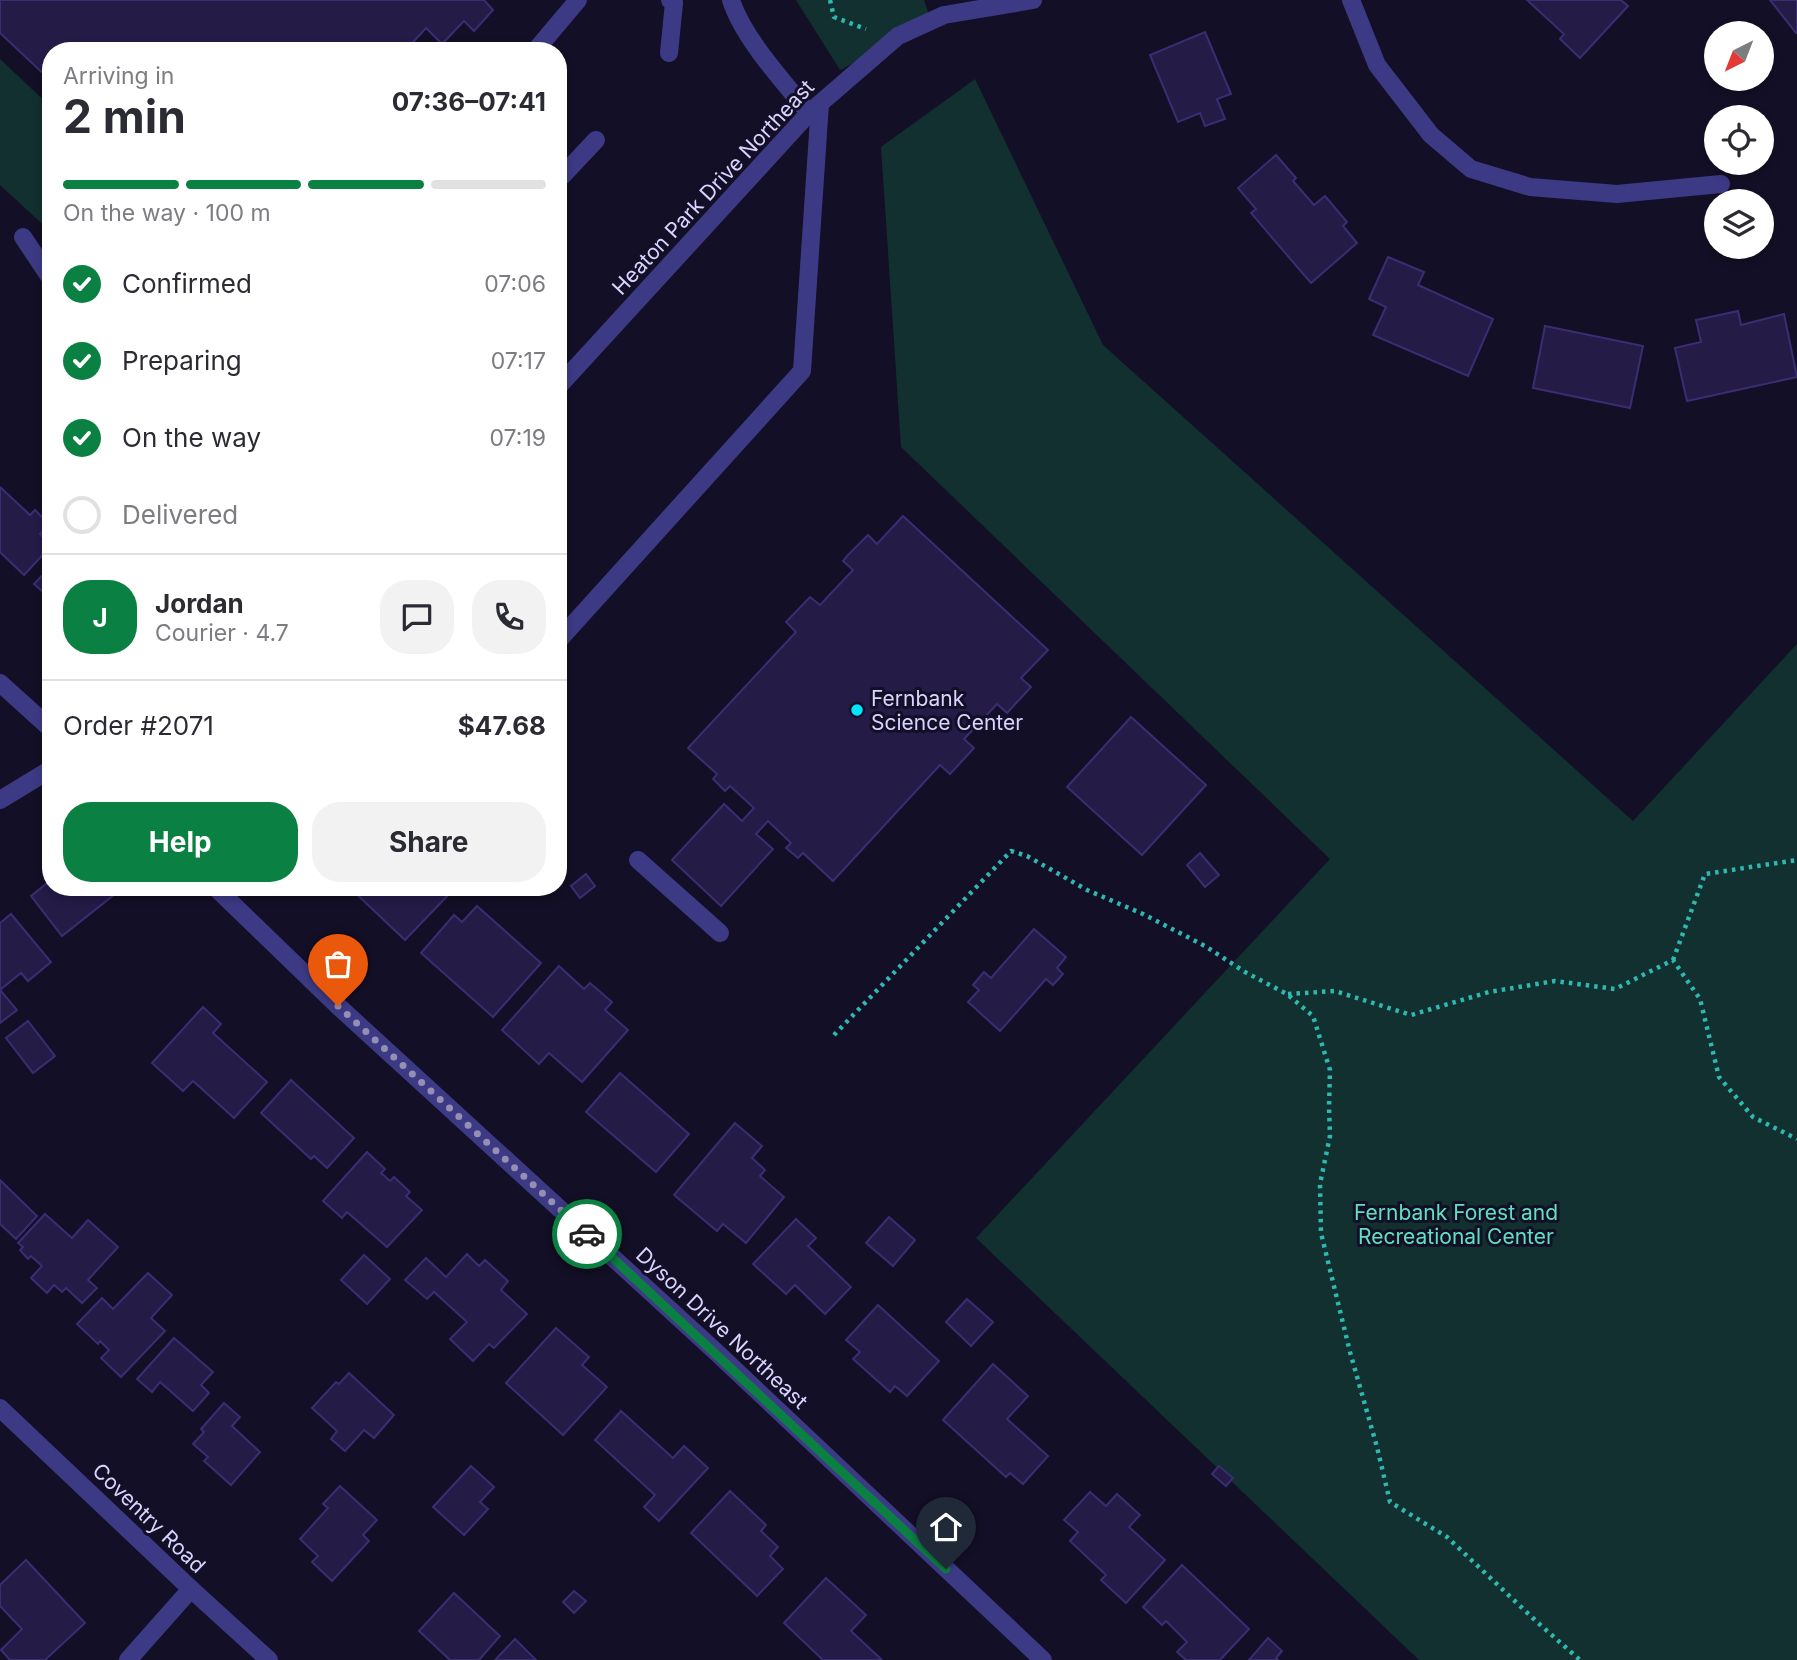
<!DOCTYPE html>
<meta charset="utf-8">
<style>
:root{--surface:#fff;--page:#f2f2f3;--text:#2b2b33;--muted:#7c7c81;--line:#e1e1e2;--accent:#0b8043}
body{margin:0;font-family:Inter,sans-serif;background:var(--page);color:var(--text);height:100vh;display:flex;flex-direction:column;font-size:26px;white-space:nowrap}
*{box-sizing:border-box;margin:0}
p{font-size:23px;color:var(--muted)}
.icon{flex:none;width:38px;height:38px;fill:none;stroke:currentColor;stroke-width:2;stroke-linecap:round;stroke-linejoin:round}
.map{position:relative;flex:1;overflow:hidden}
.sheet{position:absolute;left:42px;top:42px;width:525px;height:854px;display:flex;flex-direction:column;background:var(--surface);border-radius:28px;box-shadow:0 4px 10px #0003}
.sheet>*{flex:none}
.needle{width:46px;rotate:222deg}
.controls{position:absolute;left:1704px;top:21px;display:grid;gap:14px}
.controls a{display:grid;place-items:center;width:70px;height:70px;border-radius:50%;background:var(--surface);box-shadow:0 4px 10px #0003;font-size:35px}
.pin{position:absolute;display:grid;place-items:center;width:60px;height:60px;color:#fff;margin:-72px -30px;border-radius:50% 50% 50% 0;rotate:-45deg;box-shadow:0 0 7px #0007}
.pin .icon{rotate:45deg}
.courier{position:absolute;display:grid;place-items:center;width:70px;height:70px;margin:-35px;border:5px solid #0b8043;border-radius:50%;background:#fff;color:#222;box-shadow:0 2px 9px #0007}
.head em{font-style:normal;font-weight:700}
.head div{display:flex;flex-direction:column-reverse}
.head{display:flex;align-items:center;justify-content:space-between;height:119px;padding:0 21px}
h1{font-size:46px;font-weight:700;line-height:52px}
.bar{display:grid;grid-template-columns:repeat(4,1fr);gap:10px 7px;align-content:center;height:84px;padding:0 21px}
.bar i{height:9px;border-radius:5px;background:var(--line)}
.bar .active{background:var(--accent)}
.bar p{grid-column:span 4}
.line{display:flex;align-items:center;gap:18px;padding:0 21px;border-top:2px solid var(--line)}
.line div{flex:1}
.round{display:grid;place-items:center;flex:none;width:74px;height:74px;border-radius:28px;background:var(--page)}
ol{padding:0 21px;list-style:none}
li{display:flex;align-items:center;gap:21px;height:77px}
li p{margin-inline-start:auto}
li .icon{padding:7px;border-radius:50%;background:var(--accent);color:#fff;stroke-width:4}
li:last-child{color:var(--muted)}
li i{width:38px;height:38px;border:4px solid var(--line);border-radius:50%}
.button{display:flex;gap:14px;margin-top:auto;padding:14px 21px}
.button a{flex:1;height:80px;border-radius:28px;background:var(--accent);color:#fff;font-size:28px;font-weight:700;line-height:80px;text-align:center}
.button a+a{background:var(--page);color:var(--text)}
.map>svg:first-child{display:block}
.green{fill:#12302f}
.building{fill:#241b47;stroke:#3b2d73;stroke-width:2}
.lines{fill:none;stroke-linecap:round;stroke-linejoin:round}
.path{stroke:#2fb8b0;stroke-width:4.5;stroke-dasharray:3.5 5;stroke-linecap:butt}
.minor{stroke:#3d3a85;stroke-width:18}
.done{stroke:#948fb3;stroke-width:7;stroke-dasharray:0 12.6}
.route{stroke:#0b8043;stroke-width:9}
.poi-dot{fill:#00e5ff;stroke:#130f26;stroke-width:2.5}
.labels{text-anchor:middle;dominant-baseline:central;stroke-width:6;stroke-linejoin:round;paint-order:stroke}
.street-label{font-size:21px;fill:#d9d4ff;stroke:#130f26}
.poi-label{font-size:21px;fill:#d9d4ff;stroke:#130f26;text-anchor:start}
.park-label{font-size:21px;fill:#5fe0c0;stroke:#130f26}
</style>
<div class="map">
<svg width="1797" height="1660" viewBox="0 0 1797 1660">
<rect width="100%" height="100%" fill="#130f26"/>
<g class="green">
<polygon points="796,0 924,0 932,23 840,70"/>
<polygon points="0,59 51,107 51,232 0,185"/>
<polygon points="975,79 1103,345 1633,821 1797,644 1797,1660 1419,1660 976,1238 1330,859 901,447 881,147"/>
</g>
<g class="building">
<polygon points="0,0 484,0 493,10 474,31 464,21 442,44 426,28 405,51 51,51 51,81 0,33"/>
<polygon points="1527,0 1621,0 1628,6 1580,58 1560,39 1564,34"/>
<polygon points="1770,0 1797,0 1797,33 1796,33"/>
<polygon points="1205,32 1231,94 1217,99 1225,119 1205,126 1200,113 1178,122 1150,55"/>
<polygon points="1276,155 1296,178 1293,181 1314,205 1325,196 1347,222 1343,226 1357,243 1311,283 1251,213 1256,209 1238,188"/>
<polygon points="1388,257 1424,272 1418,285 1493,319 1468,376 1373,335 1386,307 1369,299"/>
<polygon points="1738,311 1741,325 1784,314 1797,377 1687,401 1675,348 1701,342 1696,320"/>
<polygon points="1545,326 1643,346 1630,408 1533,388"/>
<polygon points="0,487 30,515 35,510 49,524 40,534 51,546 24,575 0,552"/>
<polygon points="903,516 1048,650 1021,678 1031,687 1007,713 997,704 964,739 974,748 950,774 940,765 833,881 803,853 798,858 786,848 791,843 768,821 756,834 773,849 721,906 672,860 724,804 742,821 754,808 730,786 725,791 713,779 717,774 688,748 796,632 786,622 810,597 820,605 853,570 843,561 848,555 868,535 877,544"/>
<polygon points="51,566 51,599 34,584"/>
<polygon points="1131,717 1206,785 1142,855 1067,787"/>
<polygon points="1200,853 1219,875 1205,887 1187,865"/>
<polygon points="586,874 595,886 580,898 571,886"/>
<polygon points="51,880 51,887 124,887 62,936 31,896"/>
<polygon points="349,887 456,887 405,940"/>
<polygon points="477,906 541,963 493,1017 421,953 454,915 462,922"/>
<polygon points="11,914 51,962 28,981 21,973 0,990 17,1010 0,1023 0,923"/>
<polygon points="1034,929 1066,957 1057,968 1063,974 1053,985 1046,979 1000,1031 968,1002 979,990 973,985 984,972 991,978"/>
<polygon points="559,966 584,989 590,983 612,1002 605,1010 628,1030 582,1082 549,1053 539,1064 502,1030"/>
<polygon points="203,1007 221,1024 213,1033 267,1082 234,1118 193,1081 183,1091 152,1063"/>
<polygon points="28,1021 55,1056 33,1073 6,1038"/>
<polygon points="620,1073 689,1134 656,1172 586,1112"/>
<polygon points="291,1080 354,1138 327,1168 314,1156 311,1159 261,1113"/>
<polygon points="735,1123 762,1146 752,1158 765,1170 760,1176 784,1197 746,1243 723,1224 717,1231 674,1195"/>
<polygon points="367,1152 385,1169 381,1173 390,1181 394,1177 410,1192 406,1196 422,1210 387,1247 347,1212 342,1218 323,1201"/>
<polygon points="0,1180 37,1216 16,1239 0,1224"/>
<polygon points="45,1214 72,1238 88,1220 118,1247 88,1280 97,1288 82,1303 66,1288 62,1292 54,1285 47,1293 31,1278 42,1266 31,1256 28,1259 20,1250 23,1247 18,1243"/>
<polygon points="889,1217 915,1240 893,1266 866,1243"/>
<polygon points="796,1219 816,1238 808,1246 851,1287 825,1314 795,1285 786,1294 753,1264"/>
<polygon points="467,1254 479,1266 485,1260 508,1281 501,1290 527,1314 494,1348 489,1344 473,1361 450,1339 467,1322 434,1292 427,1299 405,1280 426,1258 446,1277"/>
<polygon points="364,1255 390,1279 367,1304 341,1280"/>
<polygon points="148,1273 172,1295 151,1318 165,1331 121,1377 101,1358 109,1350 100,1341 98,1344 77,1324 102,1298 113,1309"/>
<polygon points="967,1299 993,1322 971,1346 946,1322"/>
<polygon points="878,1305 939,1361 907,1396 895,1386 890,1392 853,1359 860,1352 846,1340"/>
<polygon points="556,1328 589,1357 582,1365 607,1387 563,1435 506,1383"/>
<polygon points="174,1338 213,1372 201,1385 209,1393 193,1411 160,1382 152,1392 137,1379"/>
<polygon points="993,1364 1028,1396 1007,1419 1048,1456 1023,1484 1010,1473 1006,1477 943,1420"/>
<polygon points="349,1373 394,1415 374,1438 364,1430 345,1451 331,1439 337,1431 312,1408 336,1382 339,1384"/>
<polygon points="224,1403 240,1417 232,1426 260,1452 231,1485 204,1461 208,1457 193,1444 204,1432 201,1429"/>
<polygon points="621,1411 673,1458 684,1446 708,1468 659,1521 644,1507 655,1495 595,1440"/>
<polygon points="471,1466 494,1487 480,1502 488,1509 464,1535 433,1507"/>
<polygon points="1219,1466 1233,1478 1226,1486 1212,1474"/>
<polygon points="340,1486 377,1520 363,1535 369,1541 332,1581 312,1562 318,1556 300,1539 328,1508 323,1504"/>
<polygon points="730,1491 766,1525 761,1531 778,1547 770,1556 783,1569 757,1596 691,1533"/>
<polygon points="1090,1492 1106,1506 1117,1494 1140,1515 1129,1527 1165,1560 1126,1603 1101,1580 1106,1575 1070,1541 1078,1532 1064,1520"/>
<polygon points="26,1560 85,1623 45,1660 10,1660 1,1650 22,1629 0,1606 0,1585"/>
<polygon points="1182,1565 1249,1629 1220,1660 1186,1660 1177,1652 1187,1642 1166,1621 1162,1625 1143,1607"/>
<polygon points="826,1578 866,1615 851,1631 882,1660 823,1660 784,1623"/>
<polygon points="574,1591 586,1601 574,1613 563,1602"/>
<polygon points="454,1593 500,1636 479,1660 450,1660 419,1631"/>
<polygon points="1268,1638 1282,1651 1276,1658 1278,1660 1249,1660"/>
<polygon points="515,1639 536,1660 495,1660"/>
</g>
<g class="lines">
<g class="path">
<polyline points="830,0 834,17 866,29"/>
<polyline points="1673,960 1705,874 1797,860"/>
<polyline points="1288,994 1335,991 1411,1015 1489,992 1555,981 1615,989 1673,960 1700,999 1719,1077 1753,1117 1797,1139"/>
<polyline points="834,1035 1011,851 1027,856 1087,890 1143,914 1205,946 1245,972 1287,994 1313,1016 1330,1070 1329,1107 1330,1136 1320,1184 1321,1233 1350,1352 1377,1447 1390,1502 1447,1537 1537,1622 1580,1660"/>
</g>
<g class="minor">
<path d="M731 0C743 38 784 82 809 113"/>
<polyline points="1351,0 1377,65 1431,135 1471,169 1530,187 1617,194 1721,184"/>
<polyline points="535,51 578,0"/>
<polyline points="669,53 674,3 670,0"/>
<polyline points="562,176 596,140"/>
<polyline points="23,237 51,279"/>
<polyline points="558,387 809,113 898,36 944,15 1033,0"/>
<polyline points="558,641 802,371 820,104"/>
<polyline points="0,683 51,729"/>
<polyline points="0,800 51,769"/>
<polyline points="638,860 720,933"/>
<polyline points="215,887 338,1006 715,1351 1043,1660"/>
<polyline points="0,1408 191,1589 269,1660"/>
<polyline points="128,1660 191,1589"/>
</g>
</g>
<g class="lines">
<polyline class="done" points="338,1006 587,1234"/>
<polyline class="route" points="587,1234 946,1569"/>
</g>
<circle class="poi-dot" cx="857" cy="710" r="7"/>
<g class="labels">
<g class="street-label">
<text transform="translate(713 187) rotate(-47)">Heaton Park Drive Northeast</text>
<text transform="translate(722 1328) rotate(43)">Dyson Drive Northeast</text>
<text transform="translate(149 1518) rotate(44)">Coventry Road</text>
</g>
<g class="poi-label">
<text x="871" y="698">Fernbank<tspan x="871" dy="24">Science Center</tspan></text>
</g>
<g class="park-label">
<text x="1456" y="1212">Fernbank Forest and<tspan x="1456" dy="24">Recreational Center</tspan></text>
</g>
</g>
</svg>
<div class="controls">
<a><svg class="needle" viewBox="-14 -14 28 28"><path d="M0-13l5 13h-10z" fill="#e53935"/><path d="M0 13l5-13h-10z" fill="#7c7c81"/></svg></a>
<a><svg class="icon" aria-label="locate" viewBox="0 0 24 24"><circle cx="12" cy="12" r="6"/><path d="M12 2v4M12 18v4M2 12h4M18 12h4"/></svg></a>
<a><svg class="icon" aria-label="layers" viewBox="0 0 24 24"><path d="M12 4l9 5-9 5-9-5zM3 14l9 5 9-5"/></svg></a>
</div>
<div class="pin" style="left:338px;top:1006px;background:#ea580c"><svg class="icon" aria-label="bag" viewBox="0 0 24 24"><path d="M5 8h14l-1 12H6zM9 8a3 3 0 0 1 6 0"/></svg></div>
<div class="pin" style="left:946px;top:1569px;background:#1f2937"><svg class="icon" aria-label="home" viewBox="0 0 24 24"><path d="M3 11l9-7 9 7M6 9v11h12V9"/></svg></div>
<div class="courier" style="left:587px;top:1234px"><svg class="icon" aria-label="car" viewBox="0 0 24 24"><path d="M5 17H2v-5l4-1 3-4h7l3 4 3 1v5h-3M9 17h6M6 11h13"/><circle cx="7" cy="17" r="2"/><circle cx="17" cy="17" r="2"/></svg></div>
<section class="sheet">
<div class="head"><div><h1>2 min</h1><p>Arriving in</p></div><em>07:36–07:41</em></div>
<div class="bar"><i class="active"></i><i class="active"></i><i class="active"></i><i></i><p>On the way · 100 m</p></div>
<ol>
<li><svg class="icon" aria-label="check" viewBox="0 0 24 24"><path d="M5 12l5 5 9-10"/></svg>Confirmed<p>07:06</p></li>
<li><svg class="icon" aria-label="check" viewBox="0 0 24 24"><path d="M5 12l5 5 9-10"/></svg>Preparing<p>07:17</p></li>
<li><svg class="icon" aria-label="check" viewBox="0 0 24 24"><path d="M5 12l5 5 9-10"/></svg>On the way<p>07:19</p></li>
<li><i></i>Delivered</li>
</ol>
<div class="line" style="height:126px"><b class="round" style="background:var(--accent);color:#fff">J</b><div><b>Jordan</b><p>Courier · 4.7</p></div><a class="round"><svg class="icon" aria-label="chat" viewBox="0 0 24 24"><path d="M4 5h16v11H9l-5 4z"/></svg></a><a class="round"><svg class="icon" aria-label="phone" viewBox="0 0 24 24"><path d="M5 4h4l2 5-3 2q2 4 5 5l2-3 5 2v4C11 20 4 13 5 4z"/></svg></a></div>
<div class="line" style="height:91px"><div>Order #2071</div><b>$47.68</b></div>
<div class="button"><a>Help</a><a>Share</a></div>
</section>
</div>
